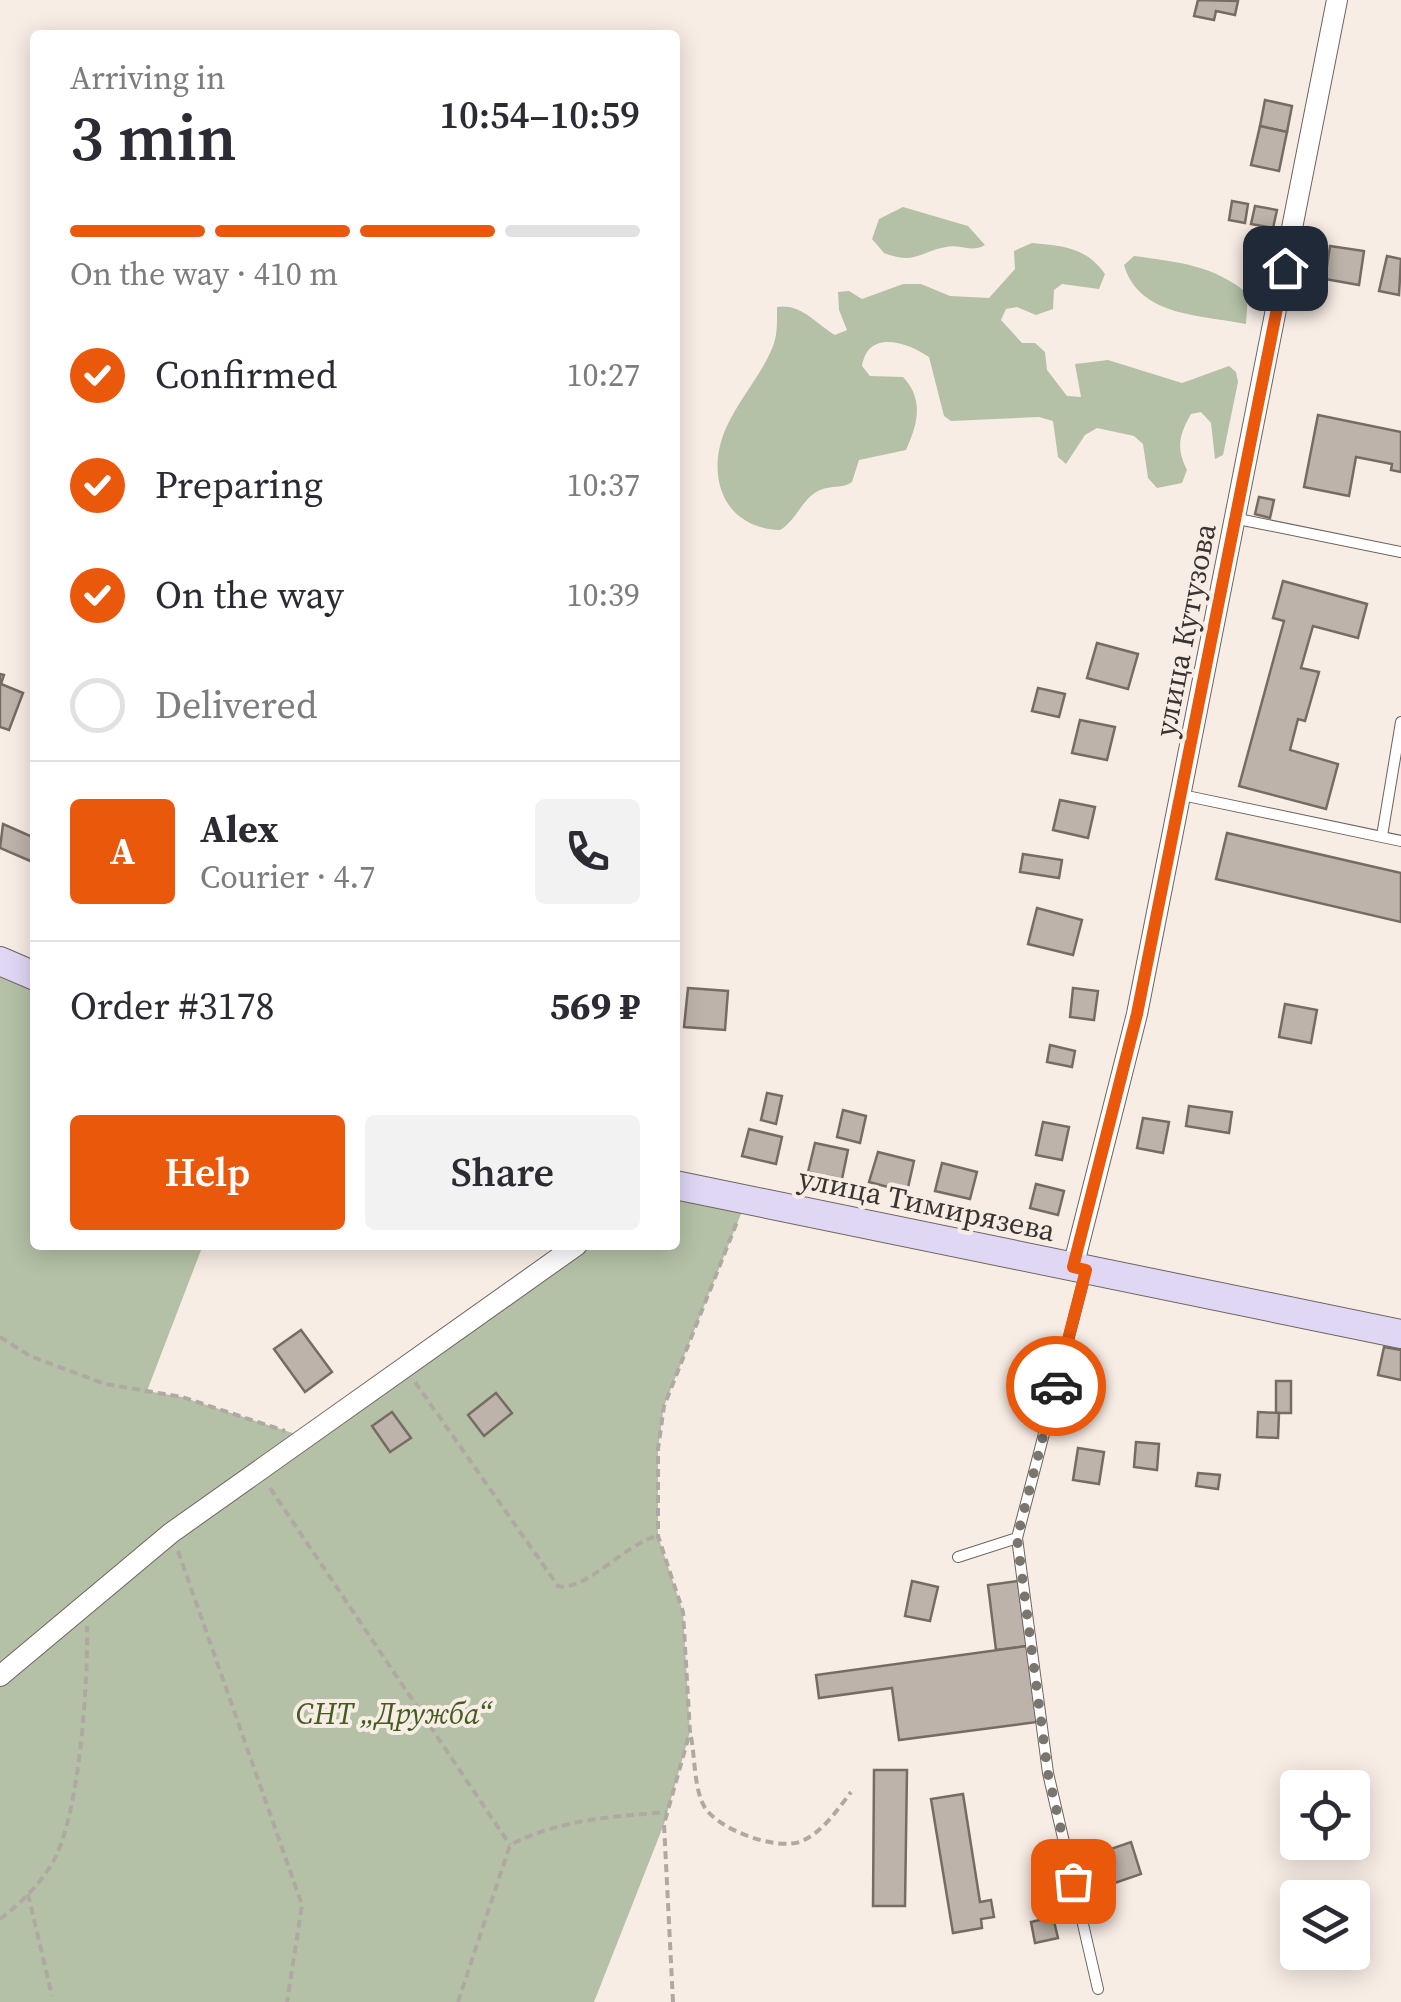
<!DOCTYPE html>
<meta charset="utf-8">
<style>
:root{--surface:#fff;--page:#f2f2f3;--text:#2b2b33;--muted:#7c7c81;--line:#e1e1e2;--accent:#ea580c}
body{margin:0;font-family:"Source Serif 4",serif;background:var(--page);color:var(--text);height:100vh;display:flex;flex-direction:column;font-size:38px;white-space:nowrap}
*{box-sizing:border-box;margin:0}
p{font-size:32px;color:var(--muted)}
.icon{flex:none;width:55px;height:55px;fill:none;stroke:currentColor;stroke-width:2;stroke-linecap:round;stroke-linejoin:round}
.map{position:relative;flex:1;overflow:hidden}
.drawer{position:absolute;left:30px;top:30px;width:650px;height:1220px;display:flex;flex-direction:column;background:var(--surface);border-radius:10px;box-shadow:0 5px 25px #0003}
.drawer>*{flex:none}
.fabs{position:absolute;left:1280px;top:1770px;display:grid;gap:20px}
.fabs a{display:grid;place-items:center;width:90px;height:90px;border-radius:10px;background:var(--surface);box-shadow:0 5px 25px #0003;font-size:50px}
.pin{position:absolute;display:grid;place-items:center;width:85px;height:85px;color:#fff;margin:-42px;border-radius:20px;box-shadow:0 5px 15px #0006}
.courier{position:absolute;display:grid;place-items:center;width:100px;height:100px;margin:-50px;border:8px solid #ea580c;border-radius:50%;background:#fff;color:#222;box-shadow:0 2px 12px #0007}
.head em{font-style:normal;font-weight:600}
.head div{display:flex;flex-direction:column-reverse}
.head{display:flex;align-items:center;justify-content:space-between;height:170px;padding:0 40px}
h1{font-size:65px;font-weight:600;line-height:75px}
.bar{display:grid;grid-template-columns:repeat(4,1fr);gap:15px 10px;align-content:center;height:120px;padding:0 40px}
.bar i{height:12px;border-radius:8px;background:var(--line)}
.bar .selected{background:var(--accent)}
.bar p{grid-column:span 4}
.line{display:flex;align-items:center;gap:25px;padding:0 40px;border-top:2px solid var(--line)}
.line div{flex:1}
.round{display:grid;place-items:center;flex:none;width:105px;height:105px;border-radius:10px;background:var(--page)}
ol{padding:0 40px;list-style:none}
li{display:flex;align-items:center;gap:30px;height:110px}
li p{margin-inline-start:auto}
li .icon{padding:10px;border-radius:50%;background:var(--accent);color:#fff;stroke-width:4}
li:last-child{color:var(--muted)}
li i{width:55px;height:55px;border:5px solid var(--line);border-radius:50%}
.cta{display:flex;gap:20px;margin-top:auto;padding:20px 40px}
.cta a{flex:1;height:115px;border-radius:10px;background:var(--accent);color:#fff;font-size:40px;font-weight:600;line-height:115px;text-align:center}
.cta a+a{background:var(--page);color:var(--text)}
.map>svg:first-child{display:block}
.green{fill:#b4c1a6}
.building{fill:#bdb3ab;stroke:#756c64;stroke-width:2.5}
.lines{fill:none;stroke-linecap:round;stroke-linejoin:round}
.service-casing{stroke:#6d645d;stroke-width:12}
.minor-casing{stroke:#6d645d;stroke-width:22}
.secondary-casing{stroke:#6d645d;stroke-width:30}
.path{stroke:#b0a8a2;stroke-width:4;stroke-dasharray:8 5;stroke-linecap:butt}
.service{stroke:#fff;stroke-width:10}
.minor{stroke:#fff;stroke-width:20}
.secondary{stroke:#e0d7f5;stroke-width:28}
.done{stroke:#7b7570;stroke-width:10;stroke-dasharray:0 18}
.route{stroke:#ea580c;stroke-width:12}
.labels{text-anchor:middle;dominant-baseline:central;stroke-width:8;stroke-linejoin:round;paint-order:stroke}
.street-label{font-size:30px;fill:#383431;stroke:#f8ede5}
.park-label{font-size:30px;font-style:italic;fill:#435c1f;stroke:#f8ede5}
</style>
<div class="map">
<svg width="1401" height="2002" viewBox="0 0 1401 2002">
<rect width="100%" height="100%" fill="#f8ede5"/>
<g class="green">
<path d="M903 207 968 226 985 245C971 253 960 244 946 247 919 252 915 265 884 253L872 239 879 219Z"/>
<path d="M1032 243C1063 246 1086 247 1105 274L1099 289 1062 284 1054 290 1053 309 1036 315 1017 307 1006 309 1001 320 1022 343H1035L1045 352 1047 370 1067 396 1081 397 1075 364 1108 360 1182 383 1229 366 1236 372 1238 382 1223 455 1215 459 1211 423 1201 412 1191 414C1179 435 1176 448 1187 470L1182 483 1157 488 1148 478 1143 444 1134 436 1097 428 1085 435 1066 464 1058 457 1053 421 1039 417 951 421 944 416 929 357C907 342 868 329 862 366L870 376 903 377C924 399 918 424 906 450L859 460 852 482C842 489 832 485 820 490 802 498 797 520 780 530 723 528 705 476 726 428 738 401 758 379 770 353 778 338 777 323 777 307 801 303 815 323 835 335L847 330 839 310 838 292 849 291 862 299 903 284H921L950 296 989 298 1015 269 1014 251Z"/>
<path d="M1134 256C1178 262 1214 265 1248 294L1246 324C1202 315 1139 317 1124 265Z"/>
<polygon points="0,961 35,976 35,1245 203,1245 147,1391 182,1397 308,1438 577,1245 675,1245 675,1185 747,1199 664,1406 658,1449 658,1536 683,1612 690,1732 664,1824 594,2002 0,2002"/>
</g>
<g class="building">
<polygon points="1198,0 1238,1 1235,15 1216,11 1214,20 1194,16"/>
<polygon points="1265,100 1292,106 1287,132 1260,126"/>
<polygon points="1260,126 1287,132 1279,171 1251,165"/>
<polygon points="1232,201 1248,204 1245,223 1229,220"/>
<polygon points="1255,206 1277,210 1273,228 1251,224"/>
<polygon points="1330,246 1364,251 1359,285 1325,279"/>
<polygon points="1387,256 1401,259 1399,295 1379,291"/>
<polygon points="1318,415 1401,432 1401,472 1391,470 1392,464 1356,457 1349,496 1304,487"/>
<polygon points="1259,497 1274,500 1270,518 1255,514"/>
<polygon points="1283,581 1367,604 1358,638 1313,626 1301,668 1319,672 1305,721 1298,719 1290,750 1338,764 1326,809 1239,786 1284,621 1273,618"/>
<polygon points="1097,643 1138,654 1128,689 1087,678"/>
<polygon points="0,674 4,675 1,684 23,693 9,730 0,727"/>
<polygon points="1038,688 1065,694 1059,717 1032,711"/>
<polygon points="1080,720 1115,727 1107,760 1072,753"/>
<polygon points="1060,800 1095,807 1088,838 1053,830"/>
<polygon points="3,824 35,838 35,863 0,848"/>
<polygon points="1227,833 1401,873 1401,922 1216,879"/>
<polygon points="1023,854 1062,860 1059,878 1020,872"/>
<polygon points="1037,908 1082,920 1073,955 1028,944"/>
<polygon points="688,988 728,991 725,1030 684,1027"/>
<polygon points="1073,988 1098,991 1094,1020 1070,1017"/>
<polygon points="1285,1004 1317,1010 1311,1043 1279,1037"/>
<polygon points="1050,1045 1075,1051 1072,1067 1047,1062"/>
<polygon points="767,1093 782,1096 776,1124 761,1120"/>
<polygon points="1189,1106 1232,1112 1229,1133 1186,1126"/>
<polygon points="843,1110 866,1116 860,1143 837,1137"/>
<polygon points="1143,1118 1169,1122 1163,1153 1137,1148"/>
<polygon points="1043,1122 1069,1127 1062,1160 1036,1155"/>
<polygon points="749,1129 782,1137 776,1164 742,1156"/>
<polygon points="815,1143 848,1150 842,1179 808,1172"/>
<polygon points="878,1152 914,1161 907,1192 869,1182"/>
<polygon points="942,1163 977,1172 970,1199 935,1191"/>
<polygon points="1036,1184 1064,1191 1058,1215 1030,1208"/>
<polygon points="301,1330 332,1372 305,1392 274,1349"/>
<polygon points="1384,1347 1401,1350 1401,1380 1378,1375"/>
<rect x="1276" y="1381" width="15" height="32"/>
<polygon points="496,1393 512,1413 484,1436 468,1415"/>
<polygon points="392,1412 411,1438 390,1452 372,1426"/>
<polygon points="1258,1412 1279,1413 1278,1438 1257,1437"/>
<polygon points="1136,1442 1159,1444 1157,1470 1134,1467"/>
<polygon points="1078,1448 1104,1452 1099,1484 1073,1480"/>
<polygon points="1198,1473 1220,1475 1218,1489 1196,1486"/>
<polygon points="912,1581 938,1587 930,1621 905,1616"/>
<polygon points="1018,1581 1027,1646 996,1650 988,1585"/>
<polygon points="1027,1646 1037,1722 899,1740 892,1688 819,1698 816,1675"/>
<polygon points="874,1770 907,1770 905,1906 873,1906"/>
<polygon points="963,1794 980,1902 991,1900 994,1917 981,1919 982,1928 953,1933 931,1799"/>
<polygon points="1131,1842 1141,1874 1112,1884 1102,1852"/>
<polygon points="1053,1917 1058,1938 1035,1943 1031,1922"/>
</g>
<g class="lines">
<g class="service-casing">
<g id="service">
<polyline points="1238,519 1401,552"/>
<polyline points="1182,795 1401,841"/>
<polyline points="1382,836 1401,722"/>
<polyline points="1017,1538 1048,1773 1098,1989"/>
<polyline points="958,1557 1017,1538 1086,1271"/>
</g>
</g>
<g class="minor-casing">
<g id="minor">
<polyline points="1073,1267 1137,1014 1337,0"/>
<polyline points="0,1676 171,1533 577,1245"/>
</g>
</g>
<g class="secondary-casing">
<g id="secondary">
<polyline points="0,961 35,976"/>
<polyline points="675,1185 1401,1334"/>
</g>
</g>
<g class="path">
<polyline points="0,1337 30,1356 105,1384 182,1397 285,1431"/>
<path d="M415 1382 558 1586C584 1593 627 1542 658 1536"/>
<polyline points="270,1488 510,1845"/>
<polyline points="178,1551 302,1905 287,2002"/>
<path d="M691 1737C695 1757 694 1788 704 1806 716 1829 778 1852 802 1841 823 1832 838 1809 851 1792"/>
<polyline points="28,1894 52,1996"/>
<path d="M0 1919C22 1902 44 1881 56 1856 80 1806 88 1683 87 1626"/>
<path d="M458 2002 510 1845C561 1819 611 1817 667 1812"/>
<polyline points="673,2002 664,1824 690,1732 683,1612 658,1536 658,1449 664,1406 737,1222"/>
</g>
<use href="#service" class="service"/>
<use href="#minor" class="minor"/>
<use href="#secondary" class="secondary"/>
</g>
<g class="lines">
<polyline class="done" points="1056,1386 1017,1538 1048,1774 1073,1881"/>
<polyline class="route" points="1056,1386 1086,1270 1073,1267 1137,1014 1285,268"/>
</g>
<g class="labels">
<g class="street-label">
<text transform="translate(1185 630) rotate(-79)">улица Кутузова</text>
<text transform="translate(927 1204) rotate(12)">улица Тимирязева</text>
</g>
<g class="park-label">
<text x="394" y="1713">СНТ „Дружба“</text>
</g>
</g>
</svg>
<div class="fabs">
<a><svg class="icon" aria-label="locate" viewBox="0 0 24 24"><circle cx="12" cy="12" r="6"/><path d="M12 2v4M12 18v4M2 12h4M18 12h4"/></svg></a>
<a><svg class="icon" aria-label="layers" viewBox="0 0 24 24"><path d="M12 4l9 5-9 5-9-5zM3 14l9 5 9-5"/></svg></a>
</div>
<div class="pin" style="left:1073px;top:1881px;background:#ea580c"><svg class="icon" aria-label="bag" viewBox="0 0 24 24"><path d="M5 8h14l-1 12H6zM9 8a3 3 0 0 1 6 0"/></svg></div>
<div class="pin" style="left:1285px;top:268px;background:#1f2937"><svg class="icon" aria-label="home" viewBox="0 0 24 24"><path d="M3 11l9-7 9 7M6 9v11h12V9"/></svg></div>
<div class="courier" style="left:1056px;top:1386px"><svg class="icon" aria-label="car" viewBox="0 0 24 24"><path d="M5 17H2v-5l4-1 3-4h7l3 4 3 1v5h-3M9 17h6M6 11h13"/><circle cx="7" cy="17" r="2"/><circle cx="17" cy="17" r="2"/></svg></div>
<section class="drawer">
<div class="head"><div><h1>3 min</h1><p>Arriving in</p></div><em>10:54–10:59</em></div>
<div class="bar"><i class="selected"></i><i class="selected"></i><i class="selected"></i><i></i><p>On the way · 410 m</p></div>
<ol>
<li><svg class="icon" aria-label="check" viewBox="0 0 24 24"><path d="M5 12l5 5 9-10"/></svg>Confirmed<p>10:27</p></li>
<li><svg class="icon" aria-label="check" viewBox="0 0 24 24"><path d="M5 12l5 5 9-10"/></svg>Preparing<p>10:37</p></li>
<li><svg class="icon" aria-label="check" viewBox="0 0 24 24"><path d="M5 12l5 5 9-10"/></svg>On the way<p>10:39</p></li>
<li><i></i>Delivered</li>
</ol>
<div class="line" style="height:180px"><b class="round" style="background:var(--accent);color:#fff">A</b><div><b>Alex</b><p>Courier · 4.7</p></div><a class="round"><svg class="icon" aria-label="phone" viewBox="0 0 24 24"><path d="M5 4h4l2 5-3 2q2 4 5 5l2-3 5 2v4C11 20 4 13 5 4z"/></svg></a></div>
<div class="line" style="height:130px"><div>Order #3178</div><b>569 ₽</b></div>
<div class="cta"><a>Help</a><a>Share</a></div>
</section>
</div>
